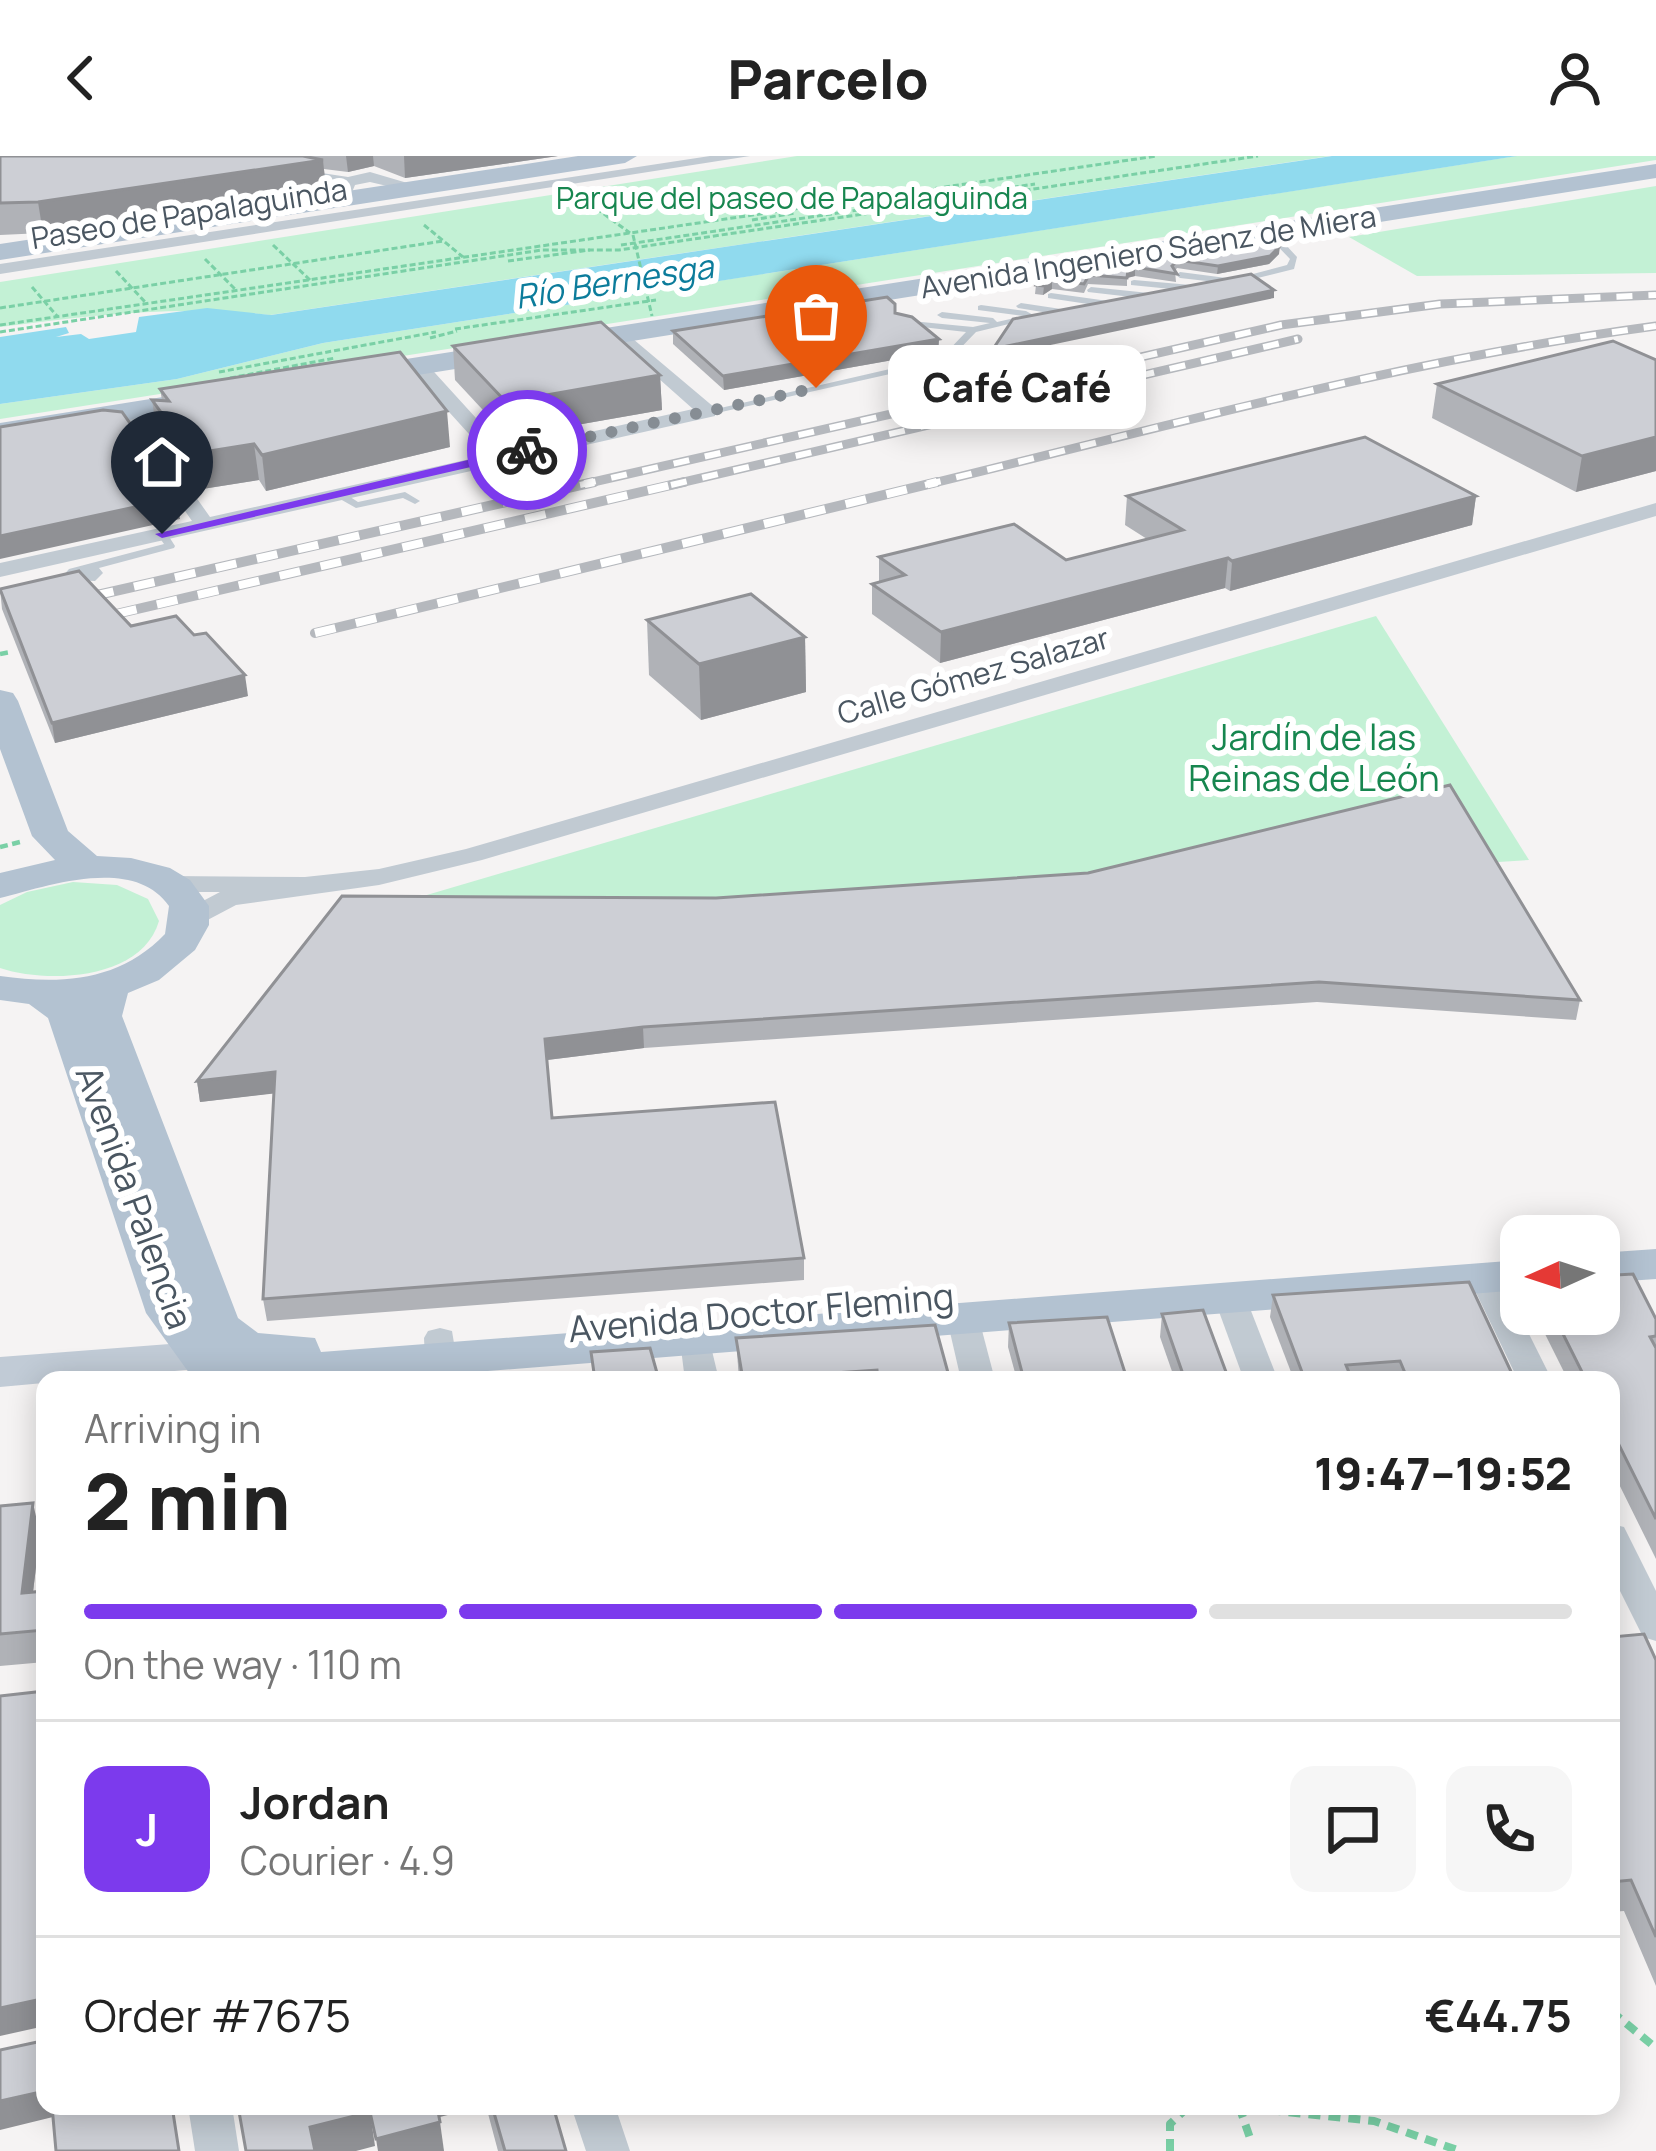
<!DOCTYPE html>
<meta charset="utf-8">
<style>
:root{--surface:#fff;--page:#f6f6f6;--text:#222;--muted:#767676;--line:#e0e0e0;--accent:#7c3aed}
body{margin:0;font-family:Manrope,sans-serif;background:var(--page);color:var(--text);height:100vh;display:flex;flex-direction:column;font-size:45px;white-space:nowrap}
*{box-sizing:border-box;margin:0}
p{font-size:39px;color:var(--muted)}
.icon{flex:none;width:66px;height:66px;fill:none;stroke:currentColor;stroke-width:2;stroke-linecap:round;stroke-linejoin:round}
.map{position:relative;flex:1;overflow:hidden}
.details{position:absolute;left:36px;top:1215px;width:1584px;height:744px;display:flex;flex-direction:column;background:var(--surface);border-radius:24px;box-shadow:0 6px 30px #0003}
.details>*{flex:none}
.needle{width:78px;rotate:267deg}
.buttons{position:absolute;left:1500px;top:1059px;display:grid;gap:24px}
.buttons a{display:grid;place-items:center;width:120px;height:120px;border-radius:24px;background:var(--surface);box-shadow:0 6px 30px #0003;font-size:60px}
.pin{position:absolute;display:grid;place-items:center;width:102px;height:102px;color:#fff;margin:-123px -51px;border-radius:50% 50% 50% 0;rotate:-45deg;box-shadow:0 0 12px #0007}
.pin .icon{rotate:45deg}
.courier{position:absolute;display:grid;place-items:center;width:120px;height:120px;margin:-60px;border:9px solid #7c3aed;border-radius:50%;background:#fff;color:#222;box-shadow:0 3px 15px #0007}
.bubble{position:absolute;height:84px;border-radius:24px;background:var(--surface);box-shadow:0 6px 30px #0003;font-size:39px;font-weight:800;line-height:84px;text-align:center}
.overview em{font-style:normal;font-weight:800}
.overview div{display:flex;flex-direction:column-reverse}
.overview{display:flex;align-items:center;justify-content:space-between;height:204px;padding:0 48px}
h1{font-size:78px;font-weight:800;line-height:90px}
.bar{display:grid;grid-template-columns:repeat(4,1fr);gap:18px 12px;align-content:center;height:144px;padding:0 48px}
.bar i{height:15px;border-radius:9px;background:var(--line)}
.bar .active{background:var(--accent)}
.bar p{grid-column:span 4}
.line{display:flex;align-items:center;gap:30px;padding:0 48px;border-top:3px solid var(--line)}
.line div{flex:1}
.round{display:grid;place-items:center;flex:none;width:126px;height:126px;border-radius:24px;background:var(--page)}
header{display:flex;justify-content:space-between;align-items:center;height:156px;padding:0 48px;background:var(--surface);font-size:54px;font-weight:800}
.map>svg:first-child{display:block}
.green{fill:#c3f1d5}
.water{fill:#90daee}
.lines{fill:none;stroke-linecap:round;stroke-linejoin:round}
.path-far2{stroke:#7ad0a6;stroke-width:3;stroke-dasharray:6 3;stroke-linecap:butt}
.path-far1{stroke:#7ad0a6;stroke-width:4.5;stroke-dasharray:8 4.5;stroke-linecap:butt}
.path{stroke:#7ad0a6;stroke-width:8;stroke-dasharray:12 8;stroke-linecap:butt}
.lane{fill:#c1cad2;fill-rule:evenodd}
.street{fill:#c1cad2;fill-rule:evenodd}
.secondary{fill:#c1cbd6;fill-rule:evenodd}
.primary{fill:#b3c2d1;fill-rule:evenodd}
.rail-far1-casing{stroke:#b5b8bd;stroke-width:9}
.rail-casing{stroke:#b5b8bd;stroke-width:10}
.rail-far1{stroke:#fff;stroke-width:6;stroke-dasharray:16;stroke-linecap:butt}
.rail{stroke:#fff;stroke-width:8;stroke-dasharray:21;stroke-linecap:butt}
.path-bridge{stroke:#7ad0a6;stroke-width:3;stroke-dasharray:6 3;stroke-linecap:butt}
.wall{fill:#b0b2b7}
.shaded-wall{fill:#909195}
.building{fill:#cdcfd5;stroke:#909195;stroke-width:3}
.route{fill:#7c3aed}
.done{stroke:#868d94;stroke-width:12;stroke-dasharray:0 21.6}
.labels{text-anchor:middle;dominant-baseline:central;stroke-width:12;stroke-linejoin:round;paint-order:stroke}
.far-park-label{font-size:30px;fill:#17864f;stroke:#fff}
.far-street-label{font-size:30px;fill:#4a5661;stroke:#fff}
.far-water-label{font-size:33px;font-style:italic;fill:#0c7c9b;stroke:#fff}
.park-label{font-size:36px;fill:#17864f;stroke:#fff}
.street-label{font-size:36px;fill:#4a5661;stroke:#fff}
</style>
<header><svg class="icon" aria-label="back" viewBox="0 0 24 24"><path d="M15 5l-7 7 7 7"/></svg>Parcelo<svg class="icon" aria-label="person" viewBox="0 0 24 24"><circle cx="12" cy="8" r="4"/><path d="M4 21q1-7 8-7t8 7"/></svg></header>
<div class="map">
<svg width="1656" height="1995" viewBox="0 0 1656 1995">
<rect width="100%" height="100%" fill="#f5f3f3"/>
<g class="green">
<path d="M797 0H1330L270 159C179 149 91 159 0 171V126Z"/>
<polygon points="1516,0 1656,0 1656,4 0,263 0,248 177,223 323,187"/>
<polygon points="1656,30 1656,117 1417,120 1349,81"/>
<polygon points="1376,460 1529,704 748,754 420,741"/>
<path d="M73 726 117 729 148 743 159 765C142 824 48 828 0 812V749L27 736Z"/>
</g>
<polygon class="water" points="1332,0 1517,0 323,187 177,223 0,248 0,181 66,171 69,177 56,181 81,178 89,183 136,176 139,161 207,152 271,159"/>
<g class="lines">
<g class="path-far2">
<polyline points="582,42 630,77"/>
<polyline points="752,64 795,57"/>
<polyline points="424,69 463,101"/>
<polyline points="273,89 310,124"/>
<polyline points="621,89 1035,28"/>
<polyline points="205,103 236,134"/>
<polyline points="508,105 590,94"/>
<polyline points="116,115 146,147"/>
<polyline points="32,131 57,160"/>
<polyline points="0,152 443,85"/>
<polyline points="0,169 1157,0"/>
<polyline points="455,173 656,144"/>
<polyline points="0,176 542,94 619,94 1258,0"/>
<polyline points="430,182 457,175"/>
<polyline points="219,216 436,176"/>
<polyline points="230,222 335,202"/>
</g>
<g class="path-far1">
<polyline points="0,498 11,496"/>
<polyline points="0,691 20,686"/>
</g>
<g class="path">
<polyline points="1611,1855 1656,1892"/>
<polyline points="952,1950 968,1955 1120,1950"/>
<polyline points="1229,1950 1374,1965 1460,1995"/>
<polyline points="1239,1950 1251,1985"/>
<polyline points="1170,1995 1170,1968 1189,1950"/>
</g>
<g class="lane">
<polygon points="1266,74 1272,74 1297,101 1294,113 1233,128 1180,122 1176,119 1180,116 1234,123 1287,109 1290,103 1266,78"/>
<polygon points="1134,124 1191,129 1195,132 1191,135 1131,129 1131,125"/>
<polygon points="1091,131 1149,137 1153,140 1149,143 1088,136 1087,134"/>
<polygon points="1051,137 1108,145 1113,148 1108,151 1048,142 1048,138"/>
<polygon points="1021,147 1061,153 1066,156 1061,159 1018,152 1016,150"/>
<polygon points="981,149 1026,155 1037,161 976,176 948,205 708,259 703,256 942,201 966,176 904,169 901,168 901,164 973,171 990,167 942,162 937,159 942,156 993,162 997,166 1023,160 978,154 978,150"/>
<polygon points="333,335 341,335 358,346 405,336 420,345 415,348 403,342 356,352 333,339"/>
<polygon points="162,375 166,376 175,390 174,392 99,412 103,417 95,425 67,424 62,421 69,413 164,388 157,378"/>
</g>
<g class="street">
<polygon points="710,0 750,0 0,118 0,108"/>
<polygon points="289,12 348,21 370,16 421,31 413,36 370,26 355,29 348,46 342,47 334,42 339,29 283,20 283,14"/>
<polygon points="620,172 715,252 715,260 0,421 0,407 192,365 116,256 119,252 133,252 210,361 488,299 411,214 411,206 425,206 506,295 693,253 613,182 611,178"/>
<polygon points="1656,347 1656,360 482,704 379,729 236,749 200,768 182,768 178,762 182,756 220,736 169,736 156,728 169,720 305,721 379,713 466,693"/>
<polygon points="1485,1112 1501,1122 1552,1224 1518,1224 1469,1122"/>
<polygon points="1230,1132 1246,1142 1278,1224 1244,1224 1214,1142"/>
<polygon points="963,1153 979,1163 995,1224 961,1224 947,1163"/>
<polygon points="440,1172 452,1175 460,1224 426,1224 424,1182 428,1175"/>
<polygon points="696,1175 708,1178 719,1224 685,1224 680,1185 684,1178"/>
<polygon points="1611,1368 1624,1371 1656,1435 1656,1485 1643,1481 1611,1417"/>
<polygon points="188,1950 232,1950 239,1995 195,1995"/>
<polygon points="571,1950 615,1950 630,1995 586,1995"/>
</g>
<polygon class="secondary" points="235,1183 251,1188 258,1198 251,1208 0,1231 0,1201"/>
<g class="primary">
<polygon points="578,0 637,0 625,7 0,104 0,88"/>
<polygon points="1656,8 1656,22 355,229 341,220 355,211"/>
<polygon points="213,233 223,236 228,242 223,248 0,285 0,267"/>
<path d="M0 534 13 537 18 545 68 675 97 700 131 702 170 712 190 724 209 750V769L195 794 159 824 128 837 122 860 238 1162 258 1177 315 1182 321 1196 1521 1104V1134L373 1224H198L192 1221 146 1157 48 862 29 848 0 844V820C62 829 120 825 165 778L169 750C134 699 47 730 0 742V717L55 704 32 680 0 593Z"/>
<polygon points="1656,1093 1656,1123 1599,1127 1599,1097"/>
</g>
<g class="rail-far1-casing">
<g id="rail-far1">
<polyline points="580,329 1281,169 1440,148 1656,139"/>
<polyline points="671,329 1298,183"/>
<path d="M925 329C1168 270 1408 203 1656 170"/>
</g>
</g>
<g class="rail-casing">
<g id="rail">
<polyline points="93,440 594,326"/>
<polyline points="116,458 684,326"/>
<polyline points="315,477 937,326"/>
</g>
</g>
<use href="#rail-far1" class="rail-far1"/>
<use href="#rail" class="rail"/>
<polyline class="path-bridge" points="633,79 652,160"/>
</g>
<g class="wall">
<polygon points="0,0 558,0 405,22 374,10 348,16 324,13 326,34 43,77 0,79"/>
<polygon points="1275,84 1279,98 1269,108 1217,118 1177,112 1175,115 1176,126 1135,120 1127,122 1127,130 1088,128 1084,137 1052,133 1043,139 1035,138 1036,129 1041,121"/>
<polygon points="895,157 939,183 938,196 724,234 673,188 673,175"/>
<polygon points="453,190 660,219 662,254 508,281 455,224"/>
<polygon points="1656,204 1656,315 1576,336 1432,262 1437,228"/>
<polygon points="160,233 450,291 266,335 259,324 196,334 157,278 152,244 162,244"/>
<polygon points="1127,340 1476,340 1472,369 1230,435 1225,432 940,507 872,458 872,428 879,426 879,401 1066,404 1147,383 1125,369"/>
<polygon points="0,433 131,470 248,540 55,587 2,453"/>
<polygon points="647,464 805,481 806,536 701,564 649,519"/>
<polygon points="342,740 1580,844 1576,864 1317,846 644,892 547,904 552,962 804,1102 804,1124 267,1165 263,1143 274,937 200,946 197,925"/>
<polygon points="1273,1139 1515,1224 1294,1224 1270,1161"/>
<polygon points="1162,1158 1229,1224 1175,1224 1160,1181"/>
<polygon points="1535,1158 1599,1158 1656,1163 1656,1403 1611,1312 1611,1224 1568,1224"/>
<polygon points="1107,1161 1127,1224 1017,1224 1008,1191 1009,1167"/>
<polygon points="736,1182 950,1224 739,1224"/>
<polygon points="0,1350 40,1378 33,1436 45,1435 45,1506 0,1510"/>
<polygon points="1611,1481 1656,1504 1656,1830 1624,1755 1611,1756"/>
<polygon points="486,1950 553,1950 566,1995 498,1995"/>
</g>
<g class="shaded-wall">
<polygon points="346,0 373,0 374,10 348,16"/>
<polygon points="404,0 558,0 405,22"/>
<polygon points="323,4 326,34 43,77 38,46"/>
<polygon points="1280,90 1279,98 1269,108 1217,118 1218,110"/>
<polygon points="1135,111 1135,120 1127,122 1128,114"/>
<polygon points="1052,124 1052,133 1043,139 1044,130"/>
<polygon points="1274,134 1274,142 993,201 993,193"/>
<polygon points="939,183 938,196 724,234 723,220"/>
<polygon points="660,219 662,254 508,281 506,246"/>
<polygon points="447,255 450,291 266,335 262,299"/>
<polygon points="1656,281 1656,315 1576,336 1582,300"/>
<polygon points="254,288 259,324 196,334 191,298"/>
<polygon points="1476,340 1472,369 1230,435 1232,405"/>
<polygon points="177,342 180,363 0,403 0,380"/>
<polygon points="1228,402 1225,432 940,507 941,476"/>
<polygon points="805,481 806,536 701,564 699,508"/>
<polygon points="245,519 248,540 55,587 52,567"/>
<polygon points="643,871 644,892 547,904 545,883"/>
<polygon points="275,916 278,937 200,946 197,925"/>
<polygon points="33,1347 40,1378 29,1469 22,1437"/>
<polygon points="41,1843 45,1870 0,1880 0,1852"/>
<polygon points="45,1935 45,1950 54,1950 57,1960 0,1974 0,1945"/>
<polygon points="434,1950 483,1950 436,1962"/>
<polygon points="370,1956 375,1990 356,1995 314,1995 310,1971"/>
<polygon points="440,1966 444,1995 378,1995 376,1983"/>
</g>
<g class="building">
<polygon points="0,0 303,0 323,4 38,46 0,47"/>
<polygon points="1275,84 1280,90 1270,100 1218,110 1178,104 1172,110 1177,118 1135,111 1128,114 1127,122 1089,119 1084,128 1052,124 1044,130 1036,129 1041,121"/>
<polygon points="1251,118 1274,134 993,193 1013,163"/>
<polygon points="887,141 895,148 895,157 912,161 939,183 723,220 673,175"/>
<polygon points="601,166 660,219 506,246 453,190"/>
<polygon points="1613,185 1656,204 1656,281 1582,300 1437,228"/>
<polygon points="400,196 447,255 262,299 254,288 191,298 152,244 169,245 160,233"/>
<polygon points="103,254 122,256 165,317 159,318 177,342 0,380 0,271"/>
<polygon points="1365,281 1476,340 1232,405 1228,402 941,476 872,428 905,419 879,401 1014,368 1066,404 1183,374 1127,340"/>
<polygon points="79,415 131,470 176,460 194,479 206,477 245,519 52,567 0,433"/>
<polygon points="751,438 805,481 699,508 647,464"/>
<polygon points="1450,629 1580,844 1319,826 643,871 545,883 552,962 775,946 804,1102 263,1143 275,916 197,925 342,740 716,742 1088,717"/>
<polygon points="1633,1118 1656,1163 1656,1180 1650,1181 1656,1192 1656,1363 1611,1273 1611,1224 1586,1224 1553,1158 1599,1158 1599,1120"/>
<polygon points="1469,1126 1515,1224 1408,1224 1400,1205 1346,1209 1352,1224 1305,1224 1273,1139"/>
<polygon points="1203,1154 1229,1224 1185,1224 1162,1158"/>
<polygon points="1107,1161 1127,1223 1024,1224 1009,1167"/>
<polygon points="935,1169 950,1224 878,1224 877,1214 806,1219 807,1224 743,1224 736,1182"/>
<polygon points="650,1192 659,1224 595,1224 591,1196"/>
<polygon points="33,1347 22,1437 45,1435 45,1474 0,1478 0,1350"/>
<polygon points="1644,1478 1656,1504 1656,1781 1631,1724 1611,1726 1611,1481"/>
<polygon points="45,1535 45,1935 0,1945 0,1894 42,1885 41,1843 0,1852 0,1540"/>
<polygon points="52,1950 172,1950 179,1995 56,1995"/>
<polygon points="238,1950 437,1950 440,1966 376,1983 370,1956 310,1971 315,1995 246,1995"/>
<polygon points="492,1950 553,1950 566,1995 505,1995"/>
</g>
<polygon class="route" points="527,290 532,297 162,382 155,378"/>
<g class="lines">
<polyline class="done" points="527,294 816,232"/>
</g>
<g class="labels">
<g class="far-park-label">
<text x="792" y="41">Parque del paseo de Papalaguinda</text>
</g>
<g class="far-street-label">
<text transform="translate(189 57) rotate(-9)">Paseo de Papalaguinda</text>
<text transform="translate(1148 95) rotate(-9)">Avenida Ingeniero Sáenz de Miera</text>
<text transform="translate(973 519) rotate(-16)">Calle Gómez Salazar</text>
</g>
<g class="far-water-label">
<text transform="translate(614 125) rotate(-9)">Río Bernesga</text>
</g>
<g class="park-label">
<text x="1314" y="580">Jardín de las<tspan x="1314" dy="41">Reinas de León</tspan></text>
</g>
<g class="street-label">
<text transform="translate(135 1041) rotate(70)">Avenida Palencia</text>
<text transform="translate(761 1156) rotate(-5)">Avenida Doctor Fleming</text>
</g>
</g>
</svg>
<div class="buttons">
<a><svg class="needle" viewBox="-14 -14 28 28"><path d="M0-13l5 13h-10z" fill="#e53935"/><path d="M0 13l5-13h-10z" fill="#767676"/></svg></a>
</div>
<div class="pin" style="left:816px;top:232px;background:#ea580c"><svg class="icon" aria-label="bag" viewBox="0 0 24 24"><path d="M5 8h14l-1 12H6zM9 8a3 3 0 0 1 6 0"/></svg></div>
<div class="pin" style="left:162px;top:378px;background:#1f2937"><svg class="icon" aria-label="home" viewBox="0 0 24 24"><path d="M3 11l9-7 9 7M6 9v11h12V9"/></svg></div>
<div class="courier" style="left:527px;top:294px"><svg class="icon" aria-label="bike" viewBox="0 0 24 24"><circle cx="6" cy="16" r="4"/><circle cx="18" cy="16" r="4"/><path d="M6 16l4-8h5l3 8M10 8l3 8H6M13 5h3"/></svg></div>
<div class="bubble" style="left:888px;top:189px;width:258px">Café Café</div>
<section class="details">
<div class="overview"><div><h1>2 min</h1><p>Arriving in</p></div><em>19:47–19:52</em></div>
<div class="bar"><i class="active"></i><i class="active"></i><i class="active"></i><i></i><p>On the way · 110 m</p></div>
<div class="line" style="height:216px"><b class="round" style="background:var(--accent);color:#fff">J</b><div><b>Jordan</b><p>Courier · 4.9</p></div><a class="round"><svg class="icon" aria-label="chat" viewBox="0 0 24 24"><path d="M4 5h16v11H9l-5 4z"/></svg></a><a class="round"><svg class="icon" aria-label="phone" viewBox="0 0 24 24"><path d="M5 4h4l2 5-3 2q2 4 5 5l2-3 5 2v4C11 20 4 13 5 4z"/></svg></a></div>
<div class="line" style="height:156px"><div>Order #7675</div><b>€44.75</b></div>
</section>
</div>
